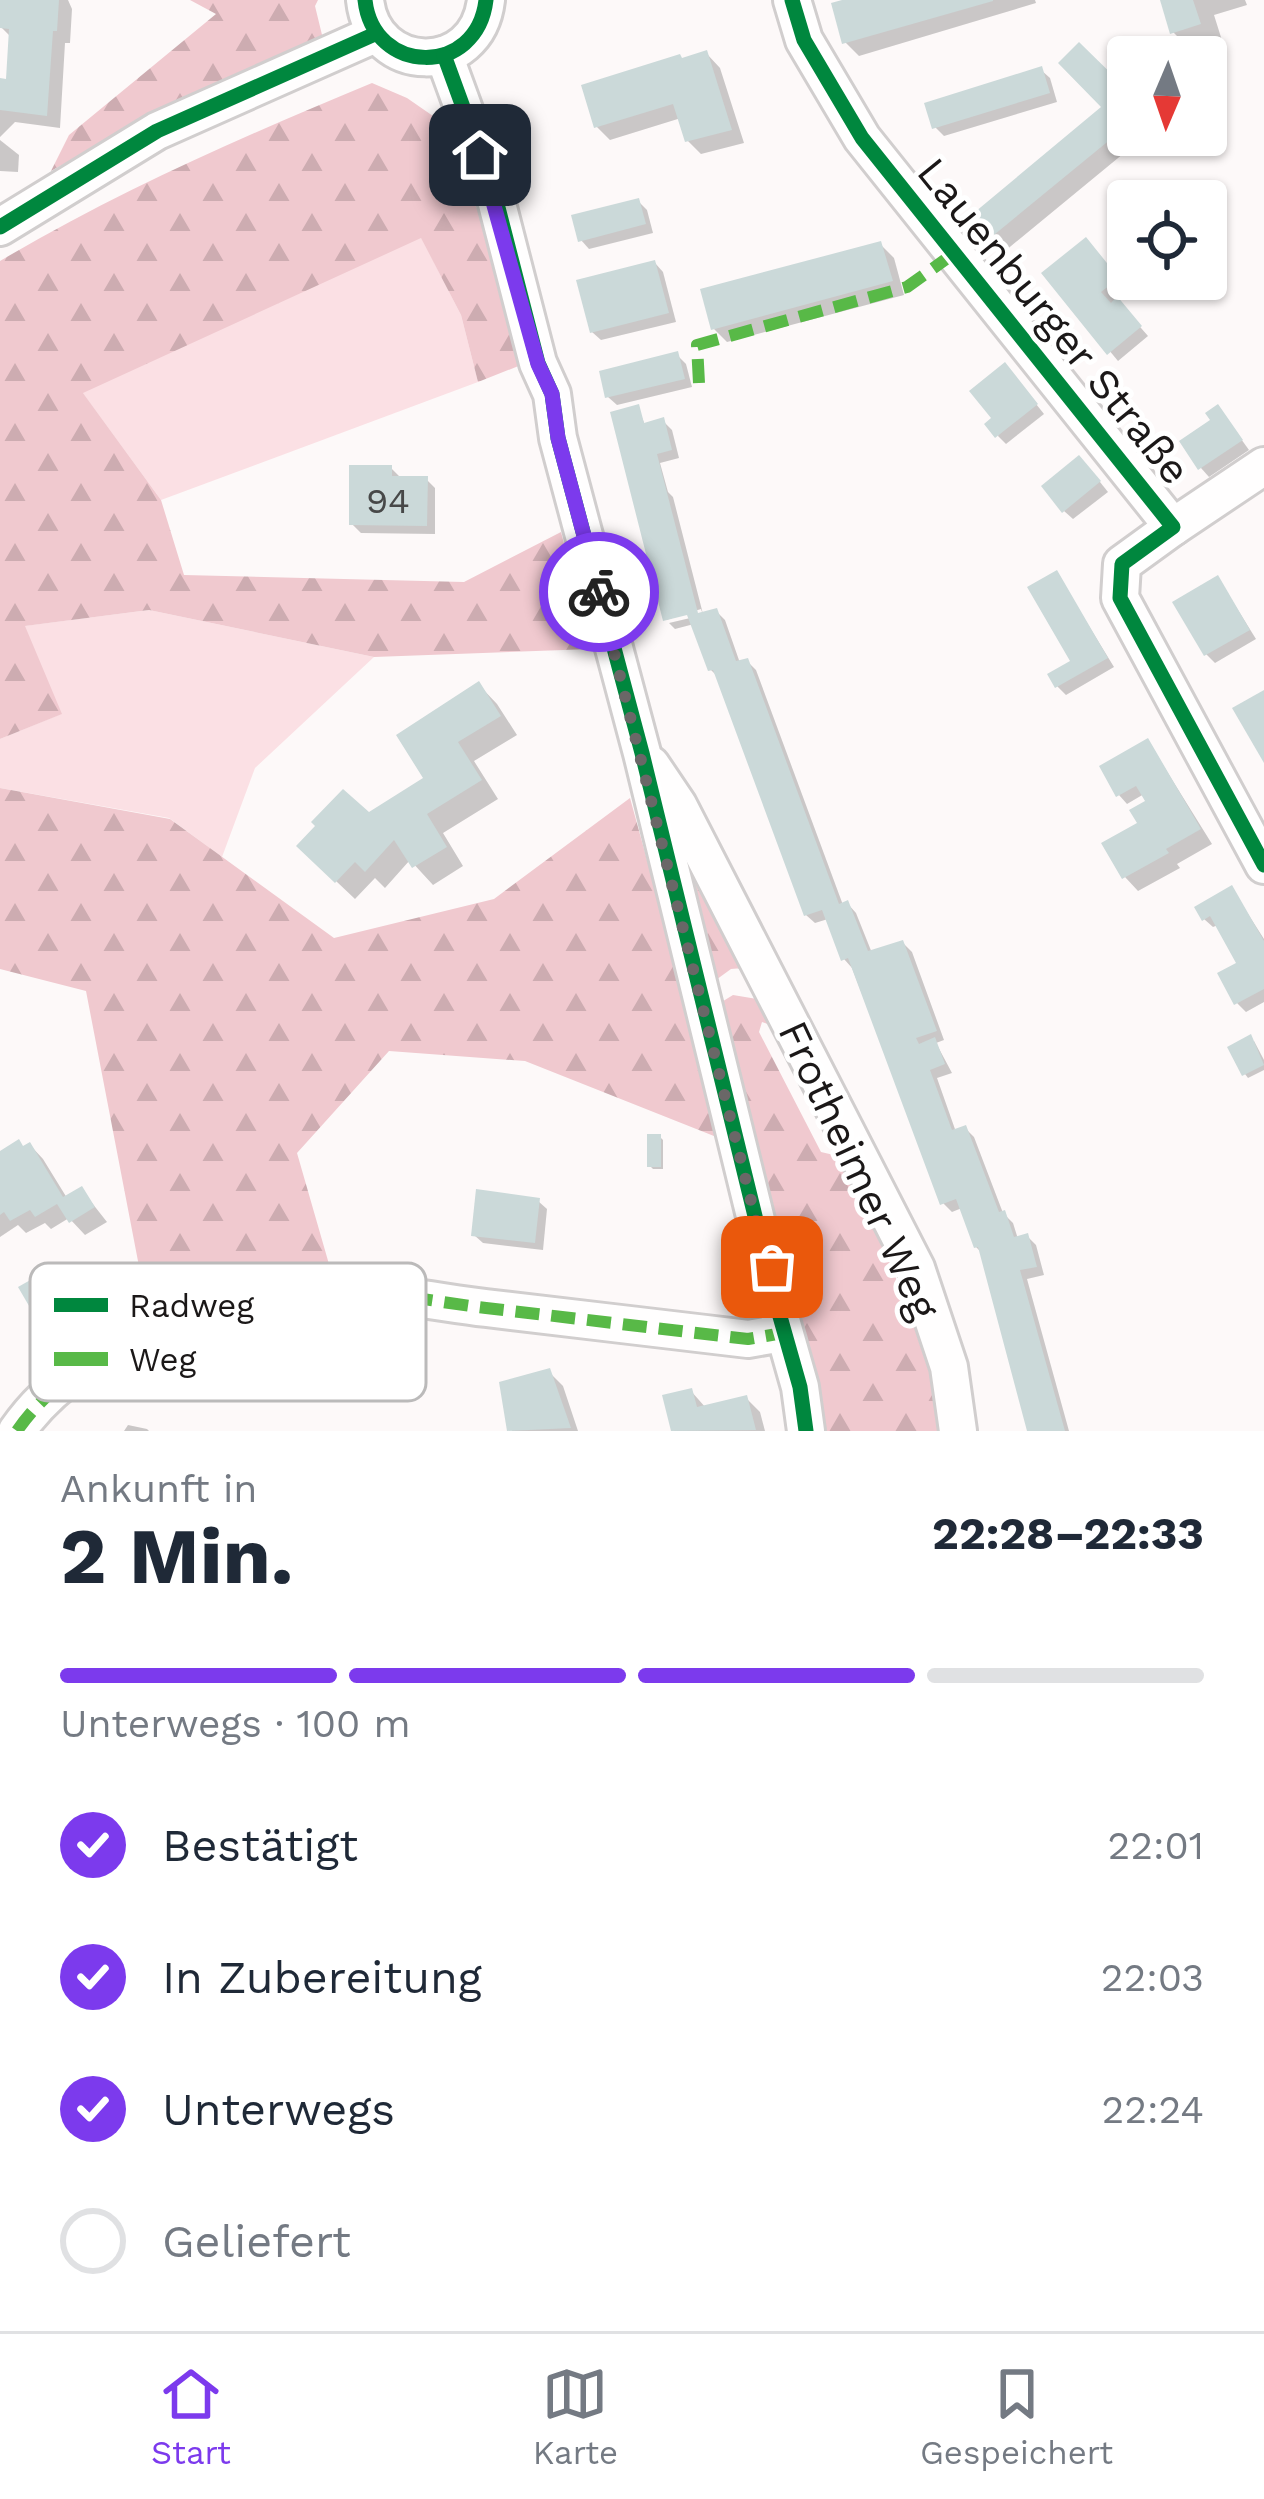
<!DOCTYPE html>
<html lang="de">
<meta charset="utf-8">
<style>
:root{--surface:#fff;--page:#f2f2f3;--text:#1f2937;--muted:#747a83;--line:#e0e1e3;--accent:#7c3aed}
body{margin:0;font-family:"Work Sans",sans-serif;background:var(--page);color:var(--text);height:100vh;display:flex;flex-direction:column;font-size:45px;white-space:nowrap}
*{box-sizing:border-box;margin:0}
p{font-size:39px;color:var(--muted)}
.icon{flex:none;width:66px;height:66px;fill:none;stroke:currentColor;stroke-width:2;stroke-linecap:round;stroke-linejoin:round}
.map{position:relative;height:1431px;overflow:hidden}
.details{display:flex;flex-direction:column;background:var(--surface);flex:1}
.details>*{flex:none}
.needle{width:78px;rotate:182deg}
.controls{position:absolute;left:1107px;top:36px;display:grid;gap:24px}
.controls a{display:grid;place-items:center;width:120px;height:120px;border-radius:12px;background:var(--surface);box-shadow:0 3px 9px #0004;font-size:60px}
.pin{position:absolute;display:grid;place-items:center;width:102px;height:102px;color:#fff;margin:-51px;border-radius:24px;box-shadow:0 6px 18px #0006}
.courier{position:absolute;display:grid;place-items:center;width:120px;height:120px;margin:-60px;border:9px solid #7c3aed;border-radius:50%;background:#fff;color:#222;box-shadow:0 3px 15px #0007}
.summary em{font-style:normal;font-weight:700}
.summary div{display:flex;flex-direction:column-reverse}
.summary{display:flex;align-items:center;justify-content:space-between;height:204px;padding:0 60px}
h1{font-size:78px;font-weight:700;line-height:90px}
.bar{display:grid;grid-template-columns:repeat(4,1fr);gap:18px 12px;align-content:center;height:144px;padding:0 60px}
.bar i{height:15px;border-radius:9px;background:var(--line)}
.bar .on{background:var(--accent)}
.bar p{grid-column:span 4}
ol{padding:0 60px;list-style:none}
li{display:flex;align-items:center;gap:36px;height:132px}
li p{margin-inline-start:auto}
li .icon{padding:12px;border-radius:50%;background:var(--accent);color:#fff;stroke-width:4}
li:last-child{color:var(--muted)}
li i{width:66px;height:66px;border:6px solid var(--line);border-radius:50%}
.tabs{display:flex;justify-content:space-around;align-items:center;height:168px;border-top:3px solid var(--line);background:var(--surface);font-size:33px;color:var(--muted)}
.tabs a{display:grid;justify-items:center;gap:6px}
.tabs .on{color:var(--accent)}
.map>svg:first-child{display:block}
.grass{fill:#fbe0e4}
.forest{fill:url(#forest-firs)}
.shadow{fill:#0003}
.building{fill:#cbd9d9}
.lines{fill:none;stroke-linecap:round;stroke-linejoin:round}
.minor-casing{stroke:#d1cece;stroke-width:42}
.minor{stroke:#fffefe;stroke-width:36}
.quiet{stroke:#58b947;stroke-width:12;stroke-dasharray:24 12;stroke-linecap:butt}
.cycleway-casing{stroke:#fff;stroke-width:22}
.cycleway{stroke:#00873e;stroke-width:15}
.done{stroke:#6a6767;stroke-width:12;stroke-dasharray:0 21.6}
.route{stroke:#7c3aed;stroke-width:15}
.labels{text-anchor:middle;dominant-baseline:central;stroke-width:10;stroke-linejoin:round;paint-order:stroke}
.number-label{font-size:36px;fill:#474848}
.street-label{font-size:42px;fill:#1b1818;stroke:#fff}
.key{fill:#fff;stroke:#bbbaba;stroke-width:3}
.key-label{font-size:33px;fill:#1b1818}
</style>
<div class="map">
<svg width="1264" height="1431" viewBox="0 0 1264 1431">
<defs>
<pattern id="forest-firs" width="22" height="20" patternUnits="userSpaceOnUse" patternTransform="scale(3)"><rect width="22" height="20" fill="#f0c9cf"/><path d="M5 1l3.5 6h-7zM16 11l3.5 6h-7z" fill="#cdacb1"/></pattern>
</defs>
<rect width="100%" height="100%" fill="#fdf9f9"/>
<g class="grass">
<polygon points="421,237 461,315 478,382 161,500 82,392"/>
<polygon points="149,610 374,657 255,768 222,857 169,818 0,788 0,739 61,714 24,626"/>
</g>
<g class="forest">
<polygon points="190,0 318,0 315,6 323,39 152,116 51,171 69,135 216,14"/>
<path d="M372 83 407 98 433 116 490 236 521 365 478 382 461 315 421 238 83 393 161 500 184 575 464 582 561 532 591 649 374 657 149 610 25 626 62 714 0 739V261C122 189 242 137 372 83Z"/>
<polygon points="0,788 170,819 334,938 494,899 630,798 724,1140 525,1061 389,1051 297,1153 335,1285 270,1290 148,1313 86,991 0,969"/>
<polygon points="676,831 755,967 731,969 709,985"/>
<polygon points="733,995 763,1000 782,1029 762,1022 759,1032 821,1152 851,1159 888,1232 883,1245 934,1376 942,1431 825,1431 720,1003"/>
</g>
<g class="shadow">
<polygon points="3,0 68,0 72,9 70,43 65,43 60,128 15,122 0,137 0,81 9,82 12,38 1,27"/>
<polygon points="852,0 1035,0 1036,3 859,56 845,42"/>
<polygon points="1164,0 1245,0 1247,5 1214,15 1225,50 1198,57 1173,32"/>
<polygon points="707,54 720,68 744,143 701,154 687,140 681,118 610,140 596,126 683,61"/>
<polygon points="1041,70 1050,78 1057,102 944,136 935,127"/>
<polygon points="1128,95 1128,135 1146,135 1005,251 991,237"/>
<polygon points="0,140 19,155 18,172 0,171"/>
<polygon points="638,201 647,210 653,233 589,249 581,240"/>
<polygon points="880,244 894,258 904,295 727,342 713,328"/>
<polygon points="1094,249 1125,288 1114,297 1148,336 1118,361 1045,273"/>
<polygon points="655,263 663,272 676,322 601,340 592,332"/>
<polygon points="677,355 686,364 692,387 617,405 608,397"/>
<polygon points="1013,375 1044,414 1006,444 998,436"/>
<polygon points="1218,407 1249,450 1209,477 1201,468"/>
<polygon points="638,408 645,425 663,421 672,430 679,458 660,463 668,492 673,497 703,614 716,611 725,620 740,663 747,661 756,670 843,905 848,904 856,913 872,953 903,943 912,952 944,1040 936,1043 952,1073 937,1078 956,1132 965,1128 974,1137 1003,1213 1013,1223 1018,1239 1027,1236 1036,1245 1044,1275 1027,1279 1069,1431 1030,1431 983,1254 976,1247 962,1208 952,1212 943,1203 852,968 844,959 828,919 815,923 806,915 719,678 711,670 694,624 675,629 669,623 703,615 701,609 666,620"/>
<polygon points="1088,467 1108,492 1073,519 1064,511"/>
<polygon points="391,468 402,479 426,479 435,488 435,534 361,533 352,524"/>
<polygon points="1057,574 1114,667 1066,695 1057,686 1074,662"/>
<polygon points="1218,578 1256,639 1215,663 1206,654"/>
<polygon points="479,685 497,704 517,735 474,761 498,799 443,833 463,866 433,885 410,860 385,888 375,878 355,899 318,864 369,816 427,779"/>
<polygon points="1148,741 1212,844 1177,864 1180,868 1138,891 1125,877 1150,801 1144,794 1127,804 1119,795"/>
<polygon points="1232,889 1264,939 1264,1002 1246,1012 1237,1003 1240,965 1218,925 1213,927 1204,919"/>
<polygon points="1254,1041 1264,1060 1264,1070 1248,1078 1245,1074"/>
<polygon points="660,1137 663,1140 663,1169 653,1169 650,1166"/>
<polygon points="30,1145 43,1159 67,1198 81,1189 107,1222 85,1235 69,1218 51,1229 45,1223 26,1233 18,1225 0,1237 0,1154"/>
<polygon points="538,1201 547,1209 543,1250 483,1243 474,1235"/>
<polygon points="549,1372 563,1386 578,1431 512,1431 505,1411"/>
<polygon points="691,1391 706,1408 746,1398 760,1412 765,1431 674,1431 665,1397"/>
<polygon points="128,1425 147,1429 149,1431 124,1431"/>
</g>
<g class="building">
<polygon points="0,0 59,0 57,31 53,31 47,116 0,110 0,78 6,79 9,29 0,28"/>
<polygon points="842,0 993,0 993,1 842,44 831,3"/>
<polygon points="1160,0 1193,0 1201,24 1170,34"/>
<polygon points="1079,42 1128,90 1128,125 989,239 969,217 1101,107 1058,63"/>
<polygon points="707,50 732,130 685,142 673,104 594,128 581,85 680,54 682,58"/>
<polygon points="1042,66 1050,93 932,129 924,103"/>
<polygon points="639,198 646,224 578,242 571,215"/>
<polygon points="1086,237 1119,278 1101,292 1111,303 1117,296 1142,326 1107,355 1041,273"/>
<polygon points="881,241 893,281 711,330 700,289"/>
<polygon points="655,260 669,313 590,333 576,280"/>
<polygon points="678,351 685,379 605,398 599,371"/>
<polygon points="1005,362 1038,404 995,438 984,424 991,418 969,391"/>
<polygon points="639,404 644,423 664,417 672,450 657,454 698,613 717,608 736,661 748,658 839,904 848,900 868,951 903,940 937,1031 916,1038 919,1044 935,1037 945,1064 930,1070 952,1130 966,1125 999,1212 1005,1210 1014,1237 1028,1233 1037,1267 1020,1270 1065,1431 1027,1431 978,1247 974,1248 956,1199 940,1205 848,958 841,961 822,910 804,916 713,670 708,671 687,615 663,621 610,412"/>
<polygon points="1218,404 1243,440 1198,470 1179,441 1210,420 1205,413"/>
<polygon points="1079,455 1101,481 1062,513 1041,486"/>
<polygon points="349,465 392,465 392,476 428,476 427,526 349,525"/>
<polygon points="1057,570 1108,658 1055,688 1047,674 1070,661 1027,587"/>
<polygon points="1218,575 1250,630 1204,656 1172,602"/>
<polygon points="479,681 501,716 458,742 482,780 427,814 447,847 412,868 394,840 365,872 355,862 335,883 296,846 315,826 311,822 343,789 369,812 423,778 396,735"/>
<polygon points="1264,690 1264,763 1232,708"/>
<polygon points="1148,738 1201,829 1166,849 1169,853 1122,879 1101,843 1137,823 1129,810 1145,801 1136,786 1116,797 1099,766"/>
<polygon points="1232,885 1264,941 1264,989 1234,1005 1217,973 1236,963 1210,916 1202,921 1194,907"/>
<polygon points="1251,1034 1264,1065 1242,1076 1227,1047"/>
<rect x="647" y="1134" width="14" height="33"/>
<polygon points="19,1139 23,1146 30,1142 63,1197 82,1186 95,1207 69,1223 57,1204 35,1217 30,1210 10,1221 4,1212 0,1215 0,1151"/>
<polygon points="476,1189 540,1198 535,1243 471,1236"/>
<polygon points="41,1274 55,1297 32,1311 18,1287"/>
<polygon points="550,1368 571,1428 507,1431 499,1382"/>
<polygon points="692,1388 697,1407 747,1395 756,1430 671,1431 662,1395"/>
</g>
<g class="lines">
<g class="minor-casing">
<g id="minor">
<path d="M365 0C373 75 477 78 486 0"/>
<polyline points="792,0 804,40 862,138 1173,527 1122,564 1120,598 1264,865"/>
<polyline points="444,55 494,192 538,363 552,394 558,438 642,753 764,1253 777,1285 777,1306 800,1387 806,1431"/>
<polyline points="0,227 157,131 375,34"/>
<polyline points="1173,527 1264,466"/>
<polyline points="651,765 678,805 916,1268 949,1367 958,1431"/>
<path d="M17 1431C84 1333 245 1289 359 1293 401 1294 444 1303 486 1308 573 1318 661 1329 748 1339L783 1333"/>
</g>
</g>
<use href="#minor" class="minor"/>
<g class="quiet">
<polyline points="699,383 697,345 907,287 953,254"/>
<path d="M17 1431C84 1333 245 1289 359 1293 401 1294 444 1303 486 1308 573 1318 661 1329 748 1339L783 1333"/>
</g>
<g class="cycleway-casing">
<g id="cycleway">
<path d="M365 0C373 75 477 78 486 0"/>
<polyline points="792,0 804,40 862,138 1173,527 1122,564 1120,598 1264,865"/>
<polyline points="444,55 494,192 538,363 552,394 558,438 642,753 764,1253 777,1285 777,1306 800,1387 806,1431"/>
<polyline points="0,227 157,131 375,34"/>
</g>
</g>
<use href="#cycleway" class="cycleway"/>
</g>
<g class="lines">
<polyline class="done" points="599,592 764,1253 772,1267"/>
<polyline class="route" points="480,155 538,364 552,394 558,438 599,592"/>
</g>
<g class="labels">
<g class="number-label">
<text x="388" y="501">94</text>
</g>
<g class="street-label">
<text transform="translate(1054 321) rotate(51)">Lauenburger Straße</text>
<text transform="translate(859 1170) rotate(65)">Frotheimer Weg</text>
</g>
</g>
<rect x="30" y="1263" width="396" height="138" rx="18" class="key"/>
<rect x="54" y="1298" width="54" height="14" fill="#00873e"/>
<rect x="54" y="1352" width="54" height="14" fill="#58b947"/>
<g class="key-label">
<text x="129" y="1317">Radweg</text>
<text x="129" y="1371">Weg</text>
</g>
</svg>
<div class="controls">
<a><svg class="needle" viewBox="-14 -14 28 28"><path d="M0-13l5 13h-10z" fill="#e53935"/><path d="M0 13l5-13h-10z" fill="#747a83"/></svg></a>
<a><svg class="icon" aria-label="locate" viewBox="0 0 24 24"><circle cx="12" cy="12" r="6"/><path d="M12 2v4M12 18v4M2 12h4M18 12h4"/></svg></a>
</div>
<div class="pin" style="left:772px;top:1267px;background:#ea580c"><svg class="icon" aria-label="bag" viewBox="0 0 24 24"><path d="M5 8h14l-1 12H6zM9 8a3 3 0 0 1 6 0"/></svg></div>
<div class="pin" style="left:480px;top:155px;background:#1f2937"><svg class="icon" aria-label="home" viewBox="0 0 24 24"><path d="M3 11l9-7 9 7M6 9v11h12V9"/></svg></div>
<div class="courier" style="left:599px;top:592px"><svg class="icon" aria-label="bike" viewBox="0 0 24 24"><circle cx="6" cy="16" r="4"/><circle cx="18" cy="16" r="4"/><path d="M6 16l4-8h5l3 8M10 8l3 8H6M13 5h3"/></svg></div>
</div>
<section class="details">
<div class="summary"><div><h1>2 Min.</h1><p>Ankunft in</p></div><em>22:28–22:33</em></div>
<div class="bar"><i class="on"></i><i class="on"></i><i class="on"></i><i></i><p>Unterwegs · 100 m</p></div>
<ol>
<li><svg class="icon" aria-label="check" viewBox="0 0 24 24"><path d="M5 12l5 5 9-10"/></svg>Bestätigt<p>22:01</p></li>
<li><svg class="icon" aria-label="check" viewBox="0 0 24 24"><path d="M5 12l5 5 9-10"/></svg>In Zubereitung<p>22:03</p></li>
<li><svg class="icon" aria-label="check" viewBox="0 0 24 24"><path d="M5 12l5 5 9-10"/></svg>Unterwegs<p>22:24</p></li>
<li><i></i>Geliefert</li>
</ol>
</section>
<nav class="tabs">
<a class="on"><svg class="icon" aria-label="home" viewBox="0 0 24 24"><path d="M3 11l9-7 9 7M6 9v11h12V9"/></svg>Start</a>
<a><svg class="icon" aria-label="map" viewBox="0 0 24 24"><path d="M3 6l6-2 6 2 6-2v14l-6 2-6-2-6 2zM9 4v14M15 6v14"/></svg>Karte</a>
<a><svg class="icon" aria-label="saved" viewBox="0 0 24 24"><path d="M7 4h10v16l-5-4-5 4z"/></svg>Gespeichert</a>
</nav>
